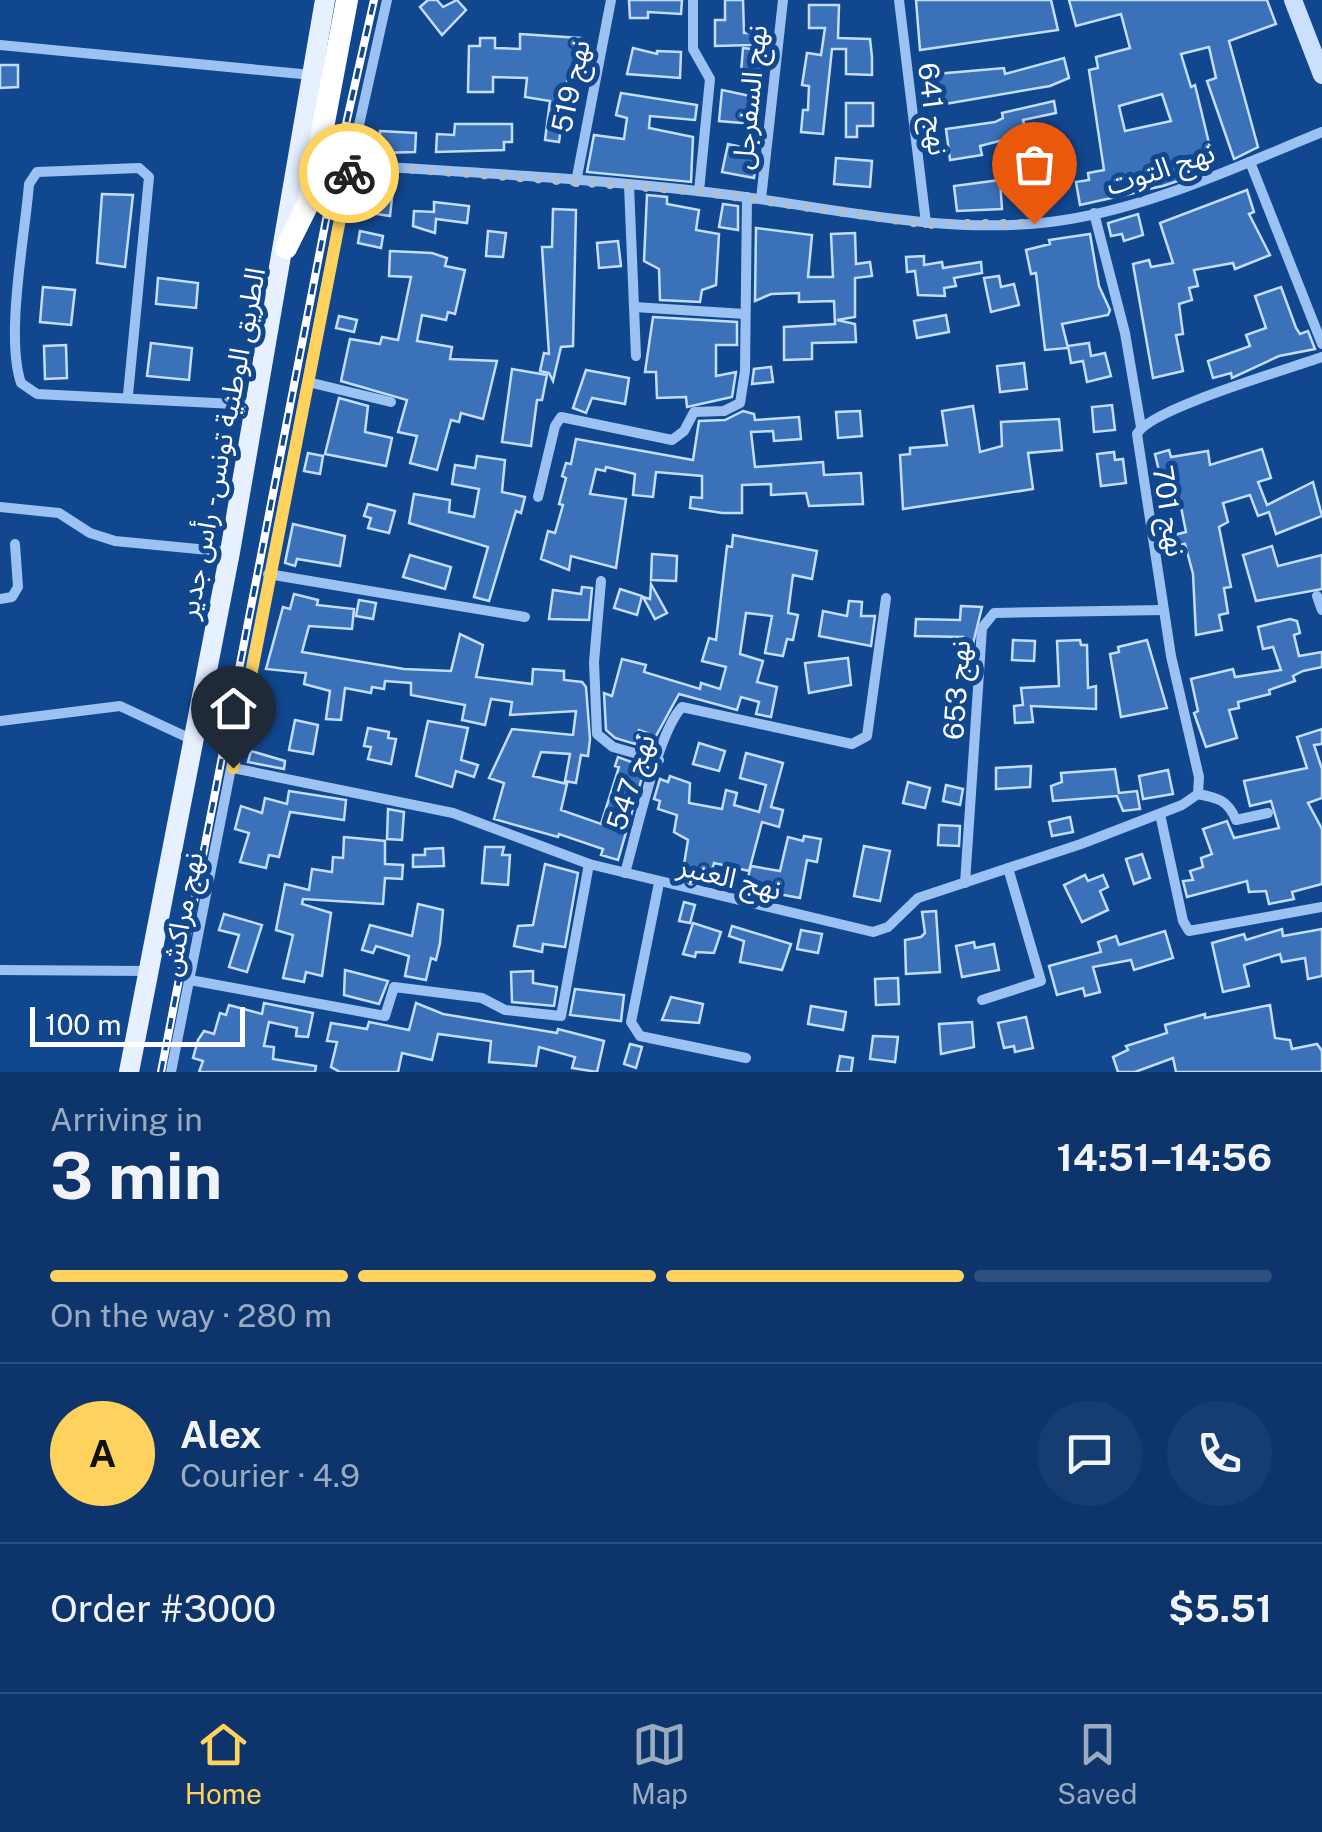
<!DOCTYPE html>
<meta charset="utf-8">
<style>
:root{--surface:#0d356b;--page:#163d71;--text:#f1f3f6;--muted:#9aabc1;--line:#2d507e;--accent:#ffd15d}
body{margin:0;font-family:"Public Sans","Noto Sans Arabic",sans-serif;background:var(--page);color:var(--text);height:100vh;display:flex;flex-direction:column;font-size:38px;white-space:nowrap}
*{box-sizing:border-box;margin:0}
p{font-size:32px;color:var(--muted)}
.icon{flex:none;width:55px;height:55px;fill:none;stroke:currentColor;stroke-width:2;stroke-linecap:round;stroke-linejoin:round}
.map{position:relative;height:1072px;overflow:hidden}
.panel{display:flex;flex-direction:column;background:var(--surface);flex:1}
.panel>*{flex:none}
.scale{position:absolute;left:30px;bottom:25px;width:215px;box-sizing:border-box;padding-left:10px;border:5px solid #fff;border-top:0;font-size:28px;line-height:35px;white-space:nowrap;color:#fff;-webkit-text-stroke:8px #11478f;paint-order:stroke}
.pin{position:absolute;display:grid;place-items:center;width:85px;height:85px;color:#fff;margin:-102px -42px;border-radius:50% 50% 50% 0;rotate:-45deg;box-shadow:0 0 10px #0007}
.pin .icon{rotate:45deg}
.courier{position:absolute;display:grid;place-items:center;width:100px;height:100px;margin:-50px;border:8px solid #ffd15d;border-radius:50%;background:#fff;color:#222;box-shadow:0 2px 12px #0007}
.summary em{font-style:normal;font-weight:700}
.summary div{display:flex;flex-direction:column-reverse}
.summary{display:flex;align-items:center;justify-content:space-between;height:170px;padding:0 50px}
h1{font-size:65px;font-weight:700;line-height:75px}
.bar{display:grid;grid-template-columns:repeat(4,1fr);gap:15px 10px;align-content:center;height:120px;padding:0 50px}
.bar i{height:12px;border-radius:8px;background:var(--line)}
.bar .on{background:var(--accent)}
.bar p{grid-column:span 4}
.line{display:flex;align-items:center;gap:25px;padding:0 50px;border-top:2px solid var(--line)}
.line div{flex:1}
.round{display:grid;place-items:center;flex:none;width:105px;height:105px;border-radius:52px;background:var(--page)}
.tabs{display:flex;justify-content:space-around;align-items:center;height:140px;border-top:2px solid var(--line);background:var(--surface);font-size:28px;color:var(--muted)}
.tabs a{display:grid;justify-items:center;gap:5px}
.tabs .on{color:var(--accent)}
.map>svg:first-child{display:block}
.building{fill:#3a71b9;stroke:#c3ddfd;stroke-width:2.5;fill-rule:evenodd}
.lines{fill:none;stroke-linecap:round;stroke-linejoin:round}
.street{stroke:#9bc2f2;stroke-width:10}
.secondary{stroke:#cae0fc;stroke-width:18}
.primary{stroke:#e7f0ff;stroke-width:20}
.highway{stroke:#fff;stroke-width:22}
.rail-casing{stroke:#fff;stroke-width:8}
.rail{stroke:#11478f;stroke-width:4;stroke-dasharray:11;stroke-linecap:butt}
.done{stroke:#acbfd8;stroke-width:10;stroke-dasharray:0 18}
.route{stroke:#ffd15d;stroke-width:12}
.labels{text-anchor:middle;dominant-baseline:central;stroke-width:10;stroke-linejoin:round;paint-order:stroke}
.street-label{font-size:28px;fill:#fff;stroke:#11478f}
</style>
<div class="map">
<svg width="1322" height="1072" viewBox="0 0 1322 1072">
<rect width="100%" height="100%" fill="#11478f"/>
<g class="building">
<polygon points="428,0 437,0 443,7 457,0 466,10 442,35 420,7"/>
<polygon points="629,0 682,0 681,14 648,12 648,18 630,18"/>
<polygon points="725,0 743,0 744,33 752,33 752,45 715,46 715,20 725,20"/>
<polygon points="916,0 1051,0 1058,30 920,50"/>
<path d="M1069 0H1267L1276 24 1229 41 1258 147 1234 159 1207 81 1216 78 1209 47 1181 54 1191 87 1195 85 1214 164 1179 172 1181 180 1163 186 1149 189 1146 180 1132 183 1134 193 1080 205 1076 182 1089 180 1088 173 1104 170 1089 70 1098 68 1096 57 1130 48 1121 14 1076 26ZM1162 94 1171 121 1125 131 1119 106Z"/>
<polygon points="809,5 839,5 838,38 870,39 872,57 872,75 846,74 846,49 832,49 823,134 801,132 803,110 808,110 809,86 802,85 807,53 821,55 825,28 809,28"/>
<polygon points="520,34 580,38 576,77 568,76 559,142 545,140 550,101 525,97 527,78 493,77 493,92 468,92 469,46 480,46 480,38 495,38 495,48 520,49"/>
<polygon points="633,48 657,54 657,51 681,52 680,78 627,74"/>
<polygon points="743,48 762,50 760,75 741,73"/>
<polygon points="1064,58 1069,78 1050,86 939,105 936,74 1004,68 1005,74"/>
<polygon points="0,65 18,65 18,87 0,88"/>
<polygon points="722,90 755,97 753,124 719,121"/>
<polygon points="621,93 697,105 695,120 650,116 649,128 693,137 691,182 587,172 594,135 624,139 627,118 616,115"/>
<polygon points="1054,101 1056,113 1023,120 1027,134 980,146 982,155 950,160 946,129 995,122 1003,118 1002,113"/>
<polygon points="846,103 873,103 873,126 857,126 857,137 846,137"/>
<polygon points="455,124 512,124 512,142 504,142 504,150 436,152 437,134 454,135"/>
<polygon points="380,131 416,133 415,152 379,153"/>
<polygon points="748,134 759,136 754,178 722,172 728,144 746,148"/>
<polygon points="836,158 872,161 870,187 834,184"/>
<polygon points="1049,161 1052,186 1012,186 1011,175 1032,173 1031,162"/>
<polygon points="1000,180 1002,209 957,211 954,186"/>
<polygon points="374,185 393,188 390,216 370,213"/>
<polygon points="1247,190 1254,212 1249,214 1270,255 1235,269 1233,263 1194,270 1198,286 1189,288 1192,300 1179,304 1183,334 1176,335 1183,371 1153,378 1133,264 1149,260 1151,267 1173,263 1160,223"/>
<polygon points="102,194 133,195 125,267 97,263"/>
<polygon points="647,195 667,197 667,204 699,210 696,230 719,234 716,285 702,290 700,302 660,300 659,269 644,261"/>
<polygon points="434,202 469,206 467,223 436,219 435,233 413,226 414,211 434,212"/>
<polygon points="723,204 738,206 738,230 719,227"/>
<polygon points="553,209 576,210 573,346 561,347 553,381 549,373 540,371 544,353 549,354 542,247 552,247"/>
<polygon points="1138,214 1143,235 1124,241 1122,234 1111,236 1108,223"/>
<polygon points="756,228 812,235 808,277 833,277 831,234 855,233 856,264 870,262 872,276 855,278 855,317 837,320 855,324 856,342 812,343 812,359 784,360 784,327 835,324 834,301 799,302 799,293 771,294 755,301"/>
<polygon points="360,231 383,236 381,248 358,243"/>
<polygon points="488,231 506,233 503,257 486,256"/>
<polygon points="1090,234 1099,286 1110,310 1108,315 1062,324 1068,348 1045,350 1036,273 1031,274 1026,250 1050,244 1049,240"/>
<polygon points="618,241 621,266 599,268 597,243"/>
<polygon points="390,251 432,253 447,258 445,266 465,270 455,314 448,312 446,320 422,315 417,341 452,347 450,359 497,361 483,419 461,413 459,422 451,420 437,470 410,463 417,436 398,432 407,400 341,381 350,339 380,344 382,337 398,340 411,277 389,276"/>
<polygon points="924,256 924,265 942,262 943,268 981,262 982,273 954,278 956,286 944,288 945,296 918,295 915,271 907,272 906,257"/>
<polygon points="999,276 1001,287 1014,284 1019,305 991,312 984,278"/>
<polygon points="158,278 198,283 196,308 156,304"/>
<polygon points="43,287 75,290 71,325 40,322"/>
<polygon points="1281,287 1296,328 1300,334 1308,331 1315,349 1279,356 1232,378 1231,373 1213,378 1208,361 1250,346 1246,335 1266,328 1255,296"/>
<polygon points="946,315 949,332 917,338 914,321"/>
<polygon points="339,316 357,320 354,332 336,328"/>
<polygon points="653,317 737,322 737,345 716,345 716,376 736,372 732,397 687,407 686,397 657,398 656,372 645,372"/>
<polygon points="151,343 192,348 189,380 147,376"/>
<polygon points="1089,343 1091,356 1105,353 1111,376 1087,382 1083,361 1071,363 1068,346"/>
<polygon points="66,345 67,378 45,379 44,346"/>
<polygon points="1024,363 1027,389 1000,392 997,366"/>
<polygon points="771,367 773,382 752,384 754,369"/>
<polygon points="512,369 547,375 542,400 537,400 531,446 502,442"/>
<polygon points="586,370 629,378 625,404 592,398 586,413 573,408"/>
<polygon points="339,398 368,406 365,432 392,438 386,466 325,454"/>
<polygon points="1112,405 1115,430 1094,432 1092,407"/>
<polygon points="973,406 980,452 1002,446 1001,422 1059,419 1062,450 1028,453 1033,489 903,509 900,455 910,454 910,448 947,445 942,411"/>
<polygon points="743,411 754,414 755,420 799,417 801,439 774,441 773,431 751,432 755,467 823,462 824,475 861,473 863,504 809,506 806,493 771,495 771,484 742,485 742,513 722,513 690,508 691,497 702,498 702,476 656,472 653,497 633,495 635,474 606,467 605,471 596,469 590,494 626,499 616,568 571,556 569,570 541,559 548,531 555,533 563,505 559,504 566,478 562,476 566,463 571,464 576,439 693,460 699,421 725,420"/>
<polygon points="860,411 862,436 838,438 836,412"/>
<polygon points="1262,449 1271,478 1258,482 1267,505 1313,482 1322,516 1276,534 1269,512 1258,516 1250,495 1223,503 1228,522 1219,527 1231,587 1224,588 1228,613 1219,615 1222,630 1196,635 1193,574 1185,544 1173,546 1170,536 1186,532 1180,502 1167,505 1155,454 1169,450 1171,457 1208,451 1210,465"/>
<polygon points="1114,452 1115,460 1123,459 1126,483 1101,486 1097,454"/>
<polygon points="308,453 323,456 320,474 304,471"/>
<polygon points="477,456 505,460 502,492 525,497 521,513 516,511 489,601 474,597 488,547 409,523 414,494 450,500 449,512 474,517 479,489 452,484 455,465 475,468"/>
<polygon points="368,504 395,511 389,533 368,528 371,518 364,516"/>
<polygon points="293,524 345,536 340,566 297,559 295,566 285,563"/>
<polygon points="733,535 817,551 812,579 793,575 788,613 798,615 793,640 787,639 783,656 765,653 772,616 746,613 740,654 763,661 757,682 777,687 771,717 756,714 759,702 741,697 737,710 679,694 656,736 639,730 635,744 615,738 606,730 604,693 612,696 622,659 646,665 644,672 700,689 701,683 720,689 726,667 702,661 709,638 716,640 727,546 732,547"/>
<polygon points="1272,546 1278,566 1322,555 1322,589 1256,601 1243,555"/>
<polygon points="652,554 677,556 676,581 651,580"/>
<polygon points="410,555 451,567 445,589 403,577"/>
<polygon points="651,584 667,613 655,619 643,597 650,599"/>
<polygon points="582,587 592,588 589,620 549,619 553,590 581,594"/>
<polygon points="620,589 642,596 637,615 614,608"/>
<polygon points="294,594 318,600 317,605 354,609 352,629 309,626 302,652 404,669 451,671 460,634 483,645 476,677 532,684 533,669 564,671 564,680 582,682 586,687 590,739 588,756 581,755 576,783 565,781 570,754 541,752 533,776 567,784 561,810 601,824 619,767 615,766 618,757 645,767 618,860 601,855 603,849 559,834 558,837 494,819 504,783 489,778 512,729 573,735 576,711 510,715 512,702 491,699 485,725 462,720 465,705 411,695 411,683 385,681 384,689 372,687 371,693 345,688 341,720 326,719 330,691 304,684 306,673 266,669 283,607 290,609"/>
<polygon points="359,600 376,603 373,619 356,616"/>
<polygon points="849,601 862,602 861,616 875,616 871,646 819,636 823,611 847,616"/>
<polygon points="961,606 982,607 972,648 962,647 963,637 915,636 916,619 960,620"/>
<polygon points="1290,619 1297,621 1300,633 1294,635 1299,656 1322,652 1322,667 1303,671 1293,676 1295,681 1269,690 1270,694 1238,702 1239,708 1229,710 1237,738 1206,747 1194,713 1198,711 1191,679 1233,669 1235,677 1281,670 1273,647 1263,649 1258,627"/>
<polygon points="1013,640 1035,641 1034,661 1012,660"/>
<polygon points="1080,640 1081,645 1087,645 1088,688 1096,686 1096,709 1031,706 1033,722 1015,723 1014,706 1023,705 1021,688 1059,686 1057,641"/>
<polygon points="1147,640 1167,708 1121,717 1110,654 1119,652 1118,647"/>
<polygon points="848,658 851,685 809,693 805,663"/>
<polygon points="295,720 318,725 313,754 289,750"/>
<polygon points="428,721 468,728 461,760 478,765 474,777 456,771 452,787 416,776"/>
<polygon points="368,728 389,732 388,738 396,739 391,764 368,759 371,747 364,746"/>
<polygon points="1322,729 1322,744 1314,745 1322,769 1322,798 1308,803 1322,829 1322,884 1292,892 1294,899 1269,904 1266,891 1249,892 1247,881 1187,897 1183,881 1193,880 1190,871 1203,867 1201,858 1212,854 1203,829 1227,821 1234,838 1279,828 1271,801 1250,806 1244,781 1307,768 1297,737"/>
<polygon points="699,743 725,751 719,771 693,764"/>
<polygon points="251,751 285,761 284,769 248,762"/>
<polygon points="746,753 783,763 771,807 783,810 779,827 762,822 749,871 714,863 709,882 682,877 688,840 674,832 677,815 658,809 660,801 654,799 660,779 668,782 670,776 690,783 689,803 722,809 726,790 737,793 734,805 759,812 766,785 740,778"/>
<polygon points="1031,766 1030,787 996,789 996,768"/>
<polygon points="1115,769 1119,793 1137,791 1140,809 1123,811 1117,796 1053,801 1051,786 1062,782 1061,773"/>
<polygon points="1168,770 1173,794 1143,799 1139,776"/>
<polygon points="908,782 930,788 925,808 903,803"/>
<polygon points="946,785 963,789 960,805 943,801"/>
<polygon points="289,791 346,800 344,820 290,812 279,857 269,855 266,868 240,862 249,833 235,829 241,806 262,813 265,798 287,804"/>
<polygon points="388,809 404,812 402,840 387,839"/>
<polygon points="1070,817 1073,832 1052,836 1049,822"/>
<polygon points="939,825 960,826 959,846 938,845"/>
<polygon points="804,836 821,839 817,862 807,860 800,898 745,888 751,866 780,871 788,837 803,841"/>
<polygon points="344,837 385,841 385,864 403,865 402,879 385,878 383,904 303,899 302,904 331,913 322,976 306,972 304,982 283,978 293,935 276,930 285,884 309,890 312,869 332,872 333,857 343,858"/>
<polygon points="864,846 890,851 880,901 854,896"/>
<polygon points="485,847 504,847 502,855 510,855 508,885 482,883"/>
<polygon points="443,848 444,866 413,867 413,855 425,855 425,849"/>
<polygon points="1142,854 1150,878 1134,884 1126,859"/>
<polygon points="545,864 578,873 565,947 543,944 542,952 514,946 518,926 533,925"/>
<polygon points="1085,875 1088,881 1103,875 1108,887 1100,891 1108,910 1082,922 1064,885"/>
<polygon points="684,902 695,905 690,923 679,921"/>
<polygon points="418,904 443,910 440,943 436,960 431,958 426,980 405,976 409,956 376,946 373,953 362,950 370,925 412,936"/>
<polygon points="936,911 940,972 906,974 905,940 921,937 925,933 922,912"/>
<polygon points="224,914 262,925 247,972 229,967 239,935 219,930"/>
<polygon points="693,923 721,932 714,953 696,952 695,957 683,954"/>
<polygon points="732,926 791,944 782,970 740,962 744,941 729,936"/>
<polygon points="1282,929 1283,936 1322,929 1322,976 1308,979 1305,958 1282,962 1280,954 1244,965 1249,986 1223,992 1212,943 1244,934 1246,940"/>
<polygon points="801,930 822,934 818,953 797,949"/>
<polygon points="1165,931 1173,958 1134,970 1131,960 1093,967 1100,992 1085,996 1083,988 1057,995 1049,966 1101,952 1098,942 1116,936 1119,945"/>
<polygon points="974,942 975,948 994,944 999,970 962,977 956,946"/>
<polygon points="345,970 388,981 379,1004 344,995"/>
<polygon points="533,971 533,983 557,987 554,1006 512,1002 511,972"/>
<polygon points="898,978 899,1004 876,1005 875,979"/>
<polygon points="575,989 624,995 621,1021 570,1015"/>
<polygon points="671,997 703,1004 699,1023 662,1020"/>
<polygon points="264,1003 313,1013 308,1037 296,1036 297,1028 269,1022 264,1046 274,1047 273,1059 316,1066 315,1072 199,1072 203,1061 193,1058 198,1040 204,1031 214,1034 220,1013 226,1015 229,1005 262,1014"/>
<polygon points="416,1003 443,1014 557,1033 558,1029 604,1041 597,1072 572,1068 575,1057 539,1047 536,1066 489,1062 491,1041 438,1034 432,1060 402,1053 398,1072 340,1072 331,1067 337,1042 327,1041 331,1023 367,1029 369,1022 409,1030"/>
<polygon points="1270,1005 1275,1038 1290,1040 1292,1049 1317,1044 1322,1051 1322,1072 1176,1072 1173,1058 1135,1072 1118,1072 1113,1057 1128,1050 1126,1046 1167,1033 1165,1025 1205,1014 1205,1018"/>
<polygon points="811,1006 846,1012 843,1030 808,1024"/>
<polygon points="1026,1017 1033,1048 1015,1052 1014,1046 1004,1048 998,1023"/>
<polygon points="972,1022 974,1047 941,1054 939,1024"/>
<polygon points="873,1036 898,1037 895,1062 870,1059"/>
<polygon points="630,1044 642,1047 636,1068 624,1064"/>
<polygon points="840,1056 853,1058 851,1072 837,1072"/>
</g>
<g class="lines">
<g class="street">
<polyline points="693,0 693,49 710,79 699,191"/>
<polyline points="899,0 926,223"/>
<polyline points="0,45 312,75"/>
<polyline points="1250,162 1322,344"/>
<path d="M350 165C466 172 582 178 697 191 813 203 934 236 1050 222 1143 211 1236 167 1322 132"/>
<polyline points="576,182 611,0"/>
<polyline points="629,185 636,356"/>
<polyline points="761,199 783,0"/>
<polyline points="1094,213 1125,333 1141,427"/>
<polyline points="634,307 745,314"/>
<polyline points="308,382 391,402"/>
<path d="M128 395 149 177 139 168 37 172 29 184C25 236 5 336 21 383L37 394 254 405"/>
<polyline points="538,497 555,426 561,417 672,440 684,431 694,412 724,411 740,403 745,371 747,197"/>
<polyline points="0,507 59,513 90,533 115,541 229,552"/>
<polyline points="268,574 525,617"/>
<polyline points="601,581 594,662 597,734 613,747 659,760"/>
<polyline points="1317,596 1322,610"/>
<polyline points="0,599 12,597 18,587 15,544"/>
<polyline points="0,721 120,706 193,740"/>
<polyline points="233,768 453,813 589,864 873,932 888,927 918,898 1081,844 1182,805 1198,794"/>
<path d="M1198 794 1199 777 1171 656 1137 434C1149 409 1289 369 1322 357"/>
<path d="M1198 794C1218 798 1228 800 1236 820L1268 813"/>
<polyline points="1160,814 1183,921 1189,931 1322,907"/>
<path d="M625 873C636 835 658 732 682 707L852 744 867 736 886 598"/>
<polyline points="659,883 631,1022 640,1036 746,1058"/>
<polyline points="965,883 982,628 994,613 1163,610"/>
<polyline points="0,970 148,971"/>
<polyline points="190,980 385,1016 394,987 482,998 505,1010 561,1016 589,864"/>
<polyline points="982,1000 1041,981 1008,868"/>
<polyline points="171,1072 350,165 387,0"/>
</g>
<polyline class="secondary" points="1293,0 1322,75"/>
<polyline class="primary" points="129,1072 230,552 325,0"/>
<polyline class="highway" points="286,248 309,202 347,0"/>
<g class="rail-casing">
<polyline id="rail" points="161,1072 336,168 374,0"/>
</g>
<use href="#rail" class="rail"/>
</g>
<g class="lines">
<polyline class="done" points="349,173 350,164 699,191 926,224 1034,224"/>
<polyline class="route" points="233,768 349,173"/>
</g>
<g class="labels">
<g class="street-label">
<text transform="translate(570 86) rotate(-78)">نهج 519</text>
<text transform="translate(749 97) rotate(-84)">نهج السفرجل</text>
<text transform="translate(934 109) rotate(83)">نهج 641</text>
<text transform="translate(1160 168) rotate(-18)">نهج التوت</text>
<text transform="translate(221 443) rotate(-79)">الطريق الوطنية تونس - رأس جدير</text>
<text transform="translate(1170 511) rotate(81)">نهج 701</text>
<text transform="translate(956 690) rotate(-86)">نهج 653</text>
<text transform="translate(630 782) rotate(-72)">نهج 547</text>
<text transform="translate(730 877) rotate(14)">نهج العنبر</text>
<text transform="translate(181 914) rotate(-79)">نهج مراكش</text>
</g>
</g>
</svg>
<div class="scale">100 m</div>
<div class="pin" style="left:1034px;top:224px;background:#ea580c"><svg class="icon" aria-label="bag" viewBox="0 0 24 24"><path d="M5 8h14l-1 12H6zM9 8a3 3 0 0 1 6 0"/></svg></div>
<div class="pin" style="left:233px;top:768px;background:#1f2937"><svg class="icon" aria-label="home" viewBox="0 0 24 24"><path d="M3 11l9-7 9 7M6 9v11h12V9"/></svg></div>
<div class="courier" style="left:349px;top:173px"><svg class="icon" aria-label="bike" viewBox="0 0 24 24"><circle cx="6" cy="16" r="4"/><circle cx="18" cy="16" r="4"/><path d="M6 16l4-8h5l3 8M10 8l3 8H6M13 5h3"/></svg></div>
</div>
<section class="panel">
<div class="summary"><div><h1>3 min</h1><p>Arriving in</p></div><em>14:51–14:56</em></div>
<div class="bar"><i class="on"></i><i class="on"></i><i class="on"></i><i></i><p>On the way · 280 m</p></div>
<div class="line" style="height:180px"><b class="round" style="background:var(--accent);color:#111">A</b><div><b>Alex</b><p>Courier · 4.9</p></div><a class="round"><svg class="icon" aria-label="chat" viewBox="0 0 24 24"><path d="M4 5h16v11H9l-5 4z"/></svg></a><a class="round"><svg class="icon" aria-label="phone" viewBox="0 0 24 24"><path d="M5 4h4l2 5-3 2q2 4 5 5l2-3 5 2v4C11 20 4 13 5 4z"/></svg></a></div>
<div class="line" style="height:130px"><div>Order #3000</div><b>$5.51</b></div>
</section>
<nav class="tabs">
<a class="on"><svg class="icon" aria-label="home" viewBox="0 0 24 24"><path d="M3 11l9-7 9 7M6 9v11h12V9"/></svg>Home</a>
<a><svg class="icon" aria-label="map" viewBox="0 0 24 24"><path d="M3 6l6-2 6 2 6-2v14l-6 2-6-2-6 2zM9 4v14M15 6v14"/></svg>Map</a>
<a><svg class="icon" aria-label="saved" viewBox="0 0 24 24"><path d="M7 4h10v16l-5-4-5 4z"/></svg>Saved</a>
</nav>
